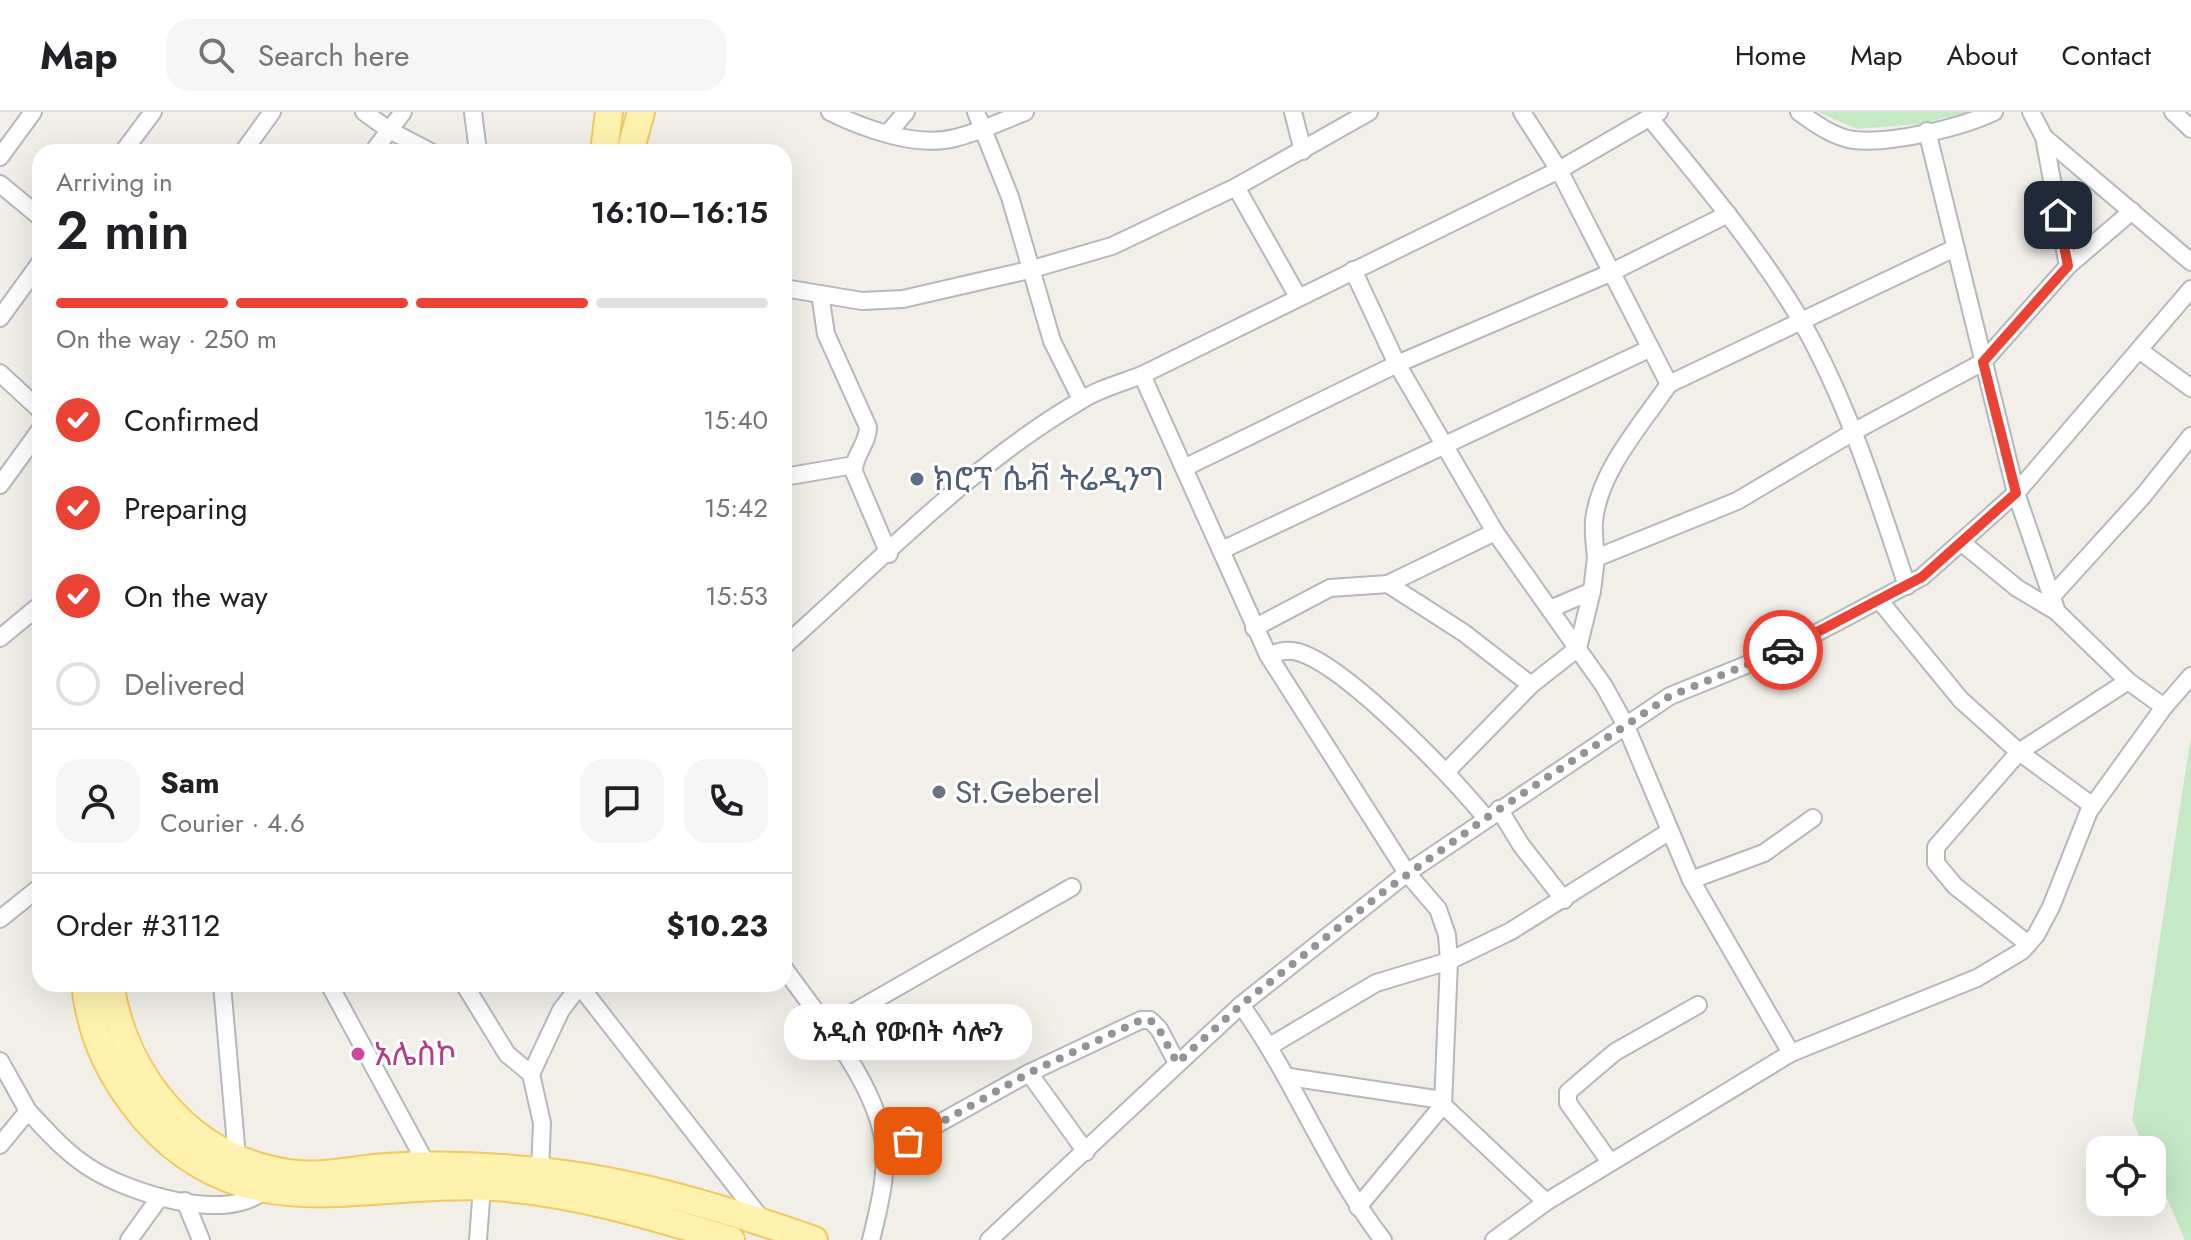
<!DOCTYPE html>
<meta charset="utf-8">
<style>
:root{--surface:#fff;--page:#f6f6f6;--text:#202124;--muted:#757577;--line:#e0e0e0;--accent:#ea4335}
body{margin:0;font-family:Jost,"Noto Sans Ethiopic",sans-serif;background:var(--page);color:var(--text);height:100vh;display:flex;flex-direction:column;font-size:30px;white-space:nowrap}
*{box-sizing:border-box;margin:0}
p{font-size:26px;color:var(--muted)}
.icon{flex:none;width:44px;height:44px;fill:none;stroke:currentColor;stroke-width:2;stroke-linecap:round;stroke-linejoin:round}
.map{position:relative;flex:1;overflow:hidden}
.panel{position:absolute;left:32px;top:32px;width:760px;height:848px;display:flex;flex-direction:column;background:var(--surface);border-radius:24px;box-shadow:0 8px 32px #0002}
.panel>*{flex:none}
.tools{position:absolute;left:2086px;top:1024px;display:grid;gap:16px}
.tools a{display:grid;place-items:center;width:80px;height:80px;border-radius:16px;background:var(--surface);box-shadow:0 8px 32px #0002;font-size:40px}
.pin{position:absolute;display:grid;place-items:center;width:68px;height:68px;color:#fff;margin:-34px;border-radius:16px;box-shadow:0 4px 12px #0006}
.courier{position:absolute;display:grid;place-items:center;width:80px;height:80px;margin:-40px;border:6px solid #ea4335;border-radius:50%;background:#fff;color:#222;box-shadow:0 2px 10px #0007}
.bubble{position:absolute;height:56px;border-radius:24px;background:var(--surface);box-shadow:0 8px 32px #0002;font-size:26px;font-weight:600;line-height:56px;text-align:center}
.headline em{font-style:normal;font-weight:600}
.headline div{display:flex;flex-direction:column-reverse}
.headline{display:flex;align-items:center;justify-content:space-between;height:136px;padding:0 24px}
h1{font-size:52px;font-weight:600;line-height:60px}
.bar{display:grid;grid-template-columns:repeat(4,1fr);gap:12px 8px;align-content:center;height:96px;padding:0 24px}
.bar i{height:10px;border-radius:6px;background:var(--line)}
.bar .on{background:var(--accent)}
.bar p{grid-column:span 4}
.line{display:flex;align-items:center;gap:20px;padding:0 24px;border-top:2px solid var(--line)}
.line div{flex:1}
.round{display:grid;place-items:center;flex:none;width:84px;height:84px;border-radius:24px;background:var(--page)}
ol{padding:0 24px;list-style:none}
li{display:flex;align-items:center;gap:24px;height:88px}
li p{margin-inline-start:auto}
li .icon{padding:8px;border-radius:50%;background:var(--accent);color:#fff;stroke-width:4}
li:last-child{color:var(--muted)}
li i{width:44px;height:44px;border:4px solid var(--line);border-radius:50%}
header{display:flex;align-items:center;gap:48px;box-sizing:border-box;height:112px;padding:0 40px;background:var(--surface);border-bottom:2px solid var(--line)}
header strong{font-size:38px}
nav{display:flex;gap:44px;margin-inline-start:auto;font-size:28px}
.search{width:560px;height:72px;background:var(--page);display:flex;align-items:center;gap:20px;box-sizing:border-box;padding:0 28px;border-radius:24px;color:var(--muted);font-size:30px}
.map>svg:first-child{display:block}
.green{fill:#c5e8c5}
.lines{fill:none;stroke-linecap:round;stroke-linejoin:round}
.street-casing{stroke:#b5b8bc;stroke-width:20}
.primary-casing{stroke:#f2c960;stroke-width:30}
.street{stroke:#fff;stroke-width:16}
.primary{stroke:#fff2af;stroke-width:26}
.done{stroke:#929495;stroke-width:8;stroke-dasharray:0 14.4}
.route{stroke:#ea4335;stroke-width:10}
.service-dot{fill:#5c6f8a;stroke:#fff;stroke-width:3}
.worship-dot{fill:#6b7280;stroke:#fff;stroke-width:3}
.hotel-dot{fill:#d1479c;stroke:#fff;stroke-width:3}
.labels{text-anchor:middle;dominant-baseline:central;stroke-width:6;stroke-linejoin:round;paint-order:stroke}
.service-label{font-size:32px;fill:#4e5e75;stroke:#fff;text-anchor:start}
.worship-label{font-size:32px;fill:#5b616d;stroke:#fff;text-anchor:start}
.hotel-label{font-size:32px;fill:#b23c85;stroke:#fff;text-anchor:start}
</style>
<header>
<strong>Map</strong>
<div class="search"><svg class="icon" aria-label="search" viewBox="0 0 24 24"><circle cx="10" cy="10" r="6"/><path d="M15 15l6 6"/></svg>Search here</div>
<nav><a>Home</a><a>Map</a><a>About</a><a>Contact</a></nav>
</header>
<div class="map">
<svg width="2191" height="1128" viewBox="0 0 2191 1128">
<rect width="100%" height="100%" fill="#f1efe8"/>
<g class="green">
<polygon points="1818,0 1969,0 1919,12 1857,17"/>
<polygon points="2191,624 2191,1128 2185,1128 2152,1052 2152,1038 2146,1038 2132,1008"/>
</g>
<g class="lines">
<g class="street-casing">
<g id="street">
<polyline points="364,0 389,18 431,40"/>
<polyline points="473,0 478,40"/>
<path d="M830 0C865 17 917 36 955 26 979 20 1002 9 1025 0"/>
<polyline points="976,0 1010,85 1052,229 1081,287"/>
<polyline points="1293,0 1303,39"/>
<polyline points="1522,0 1559,58 1669,272 1955,136"/>
<path d="M1799 0C1814 11 1835 26 1854 28 1891 32 1960 16 1994 0"/>
<polyline points="2031,0 2044,25 2068,154"/>
<polyline points="2173,0 2191,17"/>
<path d="M1649 5C1703 71 1760 138 1803 212 1849 294 1877 384 1907 474"/>
<polyline points="888,21 906,0"/>
<polyline points="2044,25 2191,150"/>
<polyline points="123,40 153,0"/>
<polyline points="243,40 272,0"/>
<polyline points="373,40 403,0"/>
<polyline points="0,45 33,0"/>
<polyline points="0,72 40,105"/>
<polyline points="1236,75 1297,183"/>
<polyline points="1353,158 1397,252 1495,420 1604,574 1625,612 1691,768 1791,941"/>
<polyline points="784,176 862,189 903,187 1029,158 1112,134 1236,75 1369,0"/>
<path d="M820 182 826 222 868 315C868 332 853 344 854 360L889 442"/>
<polyline points="0,206 40,151"/>
<polyline points="2139,238 2191,276"/>
<polyline points="0,261 40,298"/>
<polyline points="1142,263 1268,543 1407,761 1438,797 1447,823 1449,849 1443,993 1546,1090"/>
<polyline points="1184,356 1397,252 1610,161 1728,102"/>
<polyline points="784,365 854,353"/>
<polyline points="0,373 40,318"/>
<polyline points="1961,430 2017,476 2057,500"/>
<polyline points="1222,438 1649,237"/>
<path d="M1596 446C1595 434 1593 421 1594 409 1599 359 1642 312 1669 272"/>
<polyline points="1388,472 1495,420"/>
<polyline points="2053,483 2143,384 2191,324"/>
<polyline points="1879,488 1961,588 2019,640 2093,694"/>
<polyline points="1550,497 1592,479"/>
<polyline points="1254,516 1330,476 1388,472 1464,521 1531,573"/>
<polyline points="0,526 40,493"/>
<path d="M784 534C880 449 969 354 1080 289 1098 277 1121 271 1142 263L1559 58 1659 0"/>
<path d="M1268 543C1279 540 1287 537 1298 540 1347 554 1452 665 1486 706"/>
<polyline points="2164,595 2191,564"/>
<polyline points="1447,659 1531,573 1578,536 1592,479 1596,446 1737,389 1855,319 1983,250 2068,154 2132,99"/>
<polyline points="1499,697 1521,733 1564,788"/>
<polyline points="1691,768 1764,741 1813,706"/>
<polyline points="0,807 40,775"/>
<polyline points="2028,832 1955,774 1936,751 1936,735 2019,640 2128,569"/>
<path d="M784 856C817 903 864 956 880 1013 891 1049 880 1092 871 1128"/>
<polyline points="222,872 237,1045"/>
<polyline points="329,872 427,1053"/>
<polyline points="464,872 507,942 531,962 542,1011 540,1059"/>
<polyline points="579,873 763,1109"/>
<path d="M1241 893C1295 968 1327 1056 1383 1128"/>
<polyline points="826,916 1072,775"/>
<polyline points="1270,934 1376,871 1449,849 1511,819 1670,719"/>
<polyline points="0,949 28,999"/>
<polyline points="1029,961 1141,908 1150,908 1159,917 1177,951"/>
<polyline points="531,962 561,898 581,872"/>
<polyline points="1289,965 1442,988"/>
<path d="M0 1033 28 999C47 1019 64 1039 87 1054 125 1080 225 1112 263 1079"/>
<polyline points="884,1042 1029,961 1086,1040"/>
<polyline points="1610,1050 1568,991 1568,980 1615,940 1698,893"/>
<polyline points="185,1089 201,1128"/>
<polyline points="1358,1095 1443,993"/>
<polyline points="129,1128 160,1085"/>
<polyline points="478,1128 482,1075"/>
<polyline points="989,1128 1241,893 1407,761 1670,584 1790,535 1922,465 2016,381 2191,177"/>
<polyline points="1494,1128 1546,1090 1791,941 1977,866 2022,839 2036,823 2051,795 2089,699 2164,595 2128,569 2057,500 2016,381 1927,19"/>
</g>
</g>
<g class="primary-casing">
<g id="primary">
<polyline points="604,40 609,0"/>
<polyline points="630,40 641,0"/>
<path d="M85 872C91 926 111 967 146 1008 248 1122 365 1067 494 1075 574 1080 655 1105 731 1128"/>
<path d="M110 872C125 966 191 1047 289 1061 321 1066 354 1057 386 1055 436 1052 487 1054 538 1059 631 1068 727 1097 814 1128"/>
</g>
</g>
<use href="#street" class="street"/>
<use href="#primary" class="primary"/>
</g>
<g class="lines">
<polyline class="done" points="908,1029 1029,961 1141,908 1150,908 1159,917 1177,951 1241,893 1383,780 1486,706 1670,584 1783,538"/>
<polyline class="route" points="1783,538 1922,465 2016,381 1983,250 2068,154 2058,103"/>
</g>
<circle class="service-dot" cx="917" cy="367" r="8"/>
<circle class="worship-dot" cx="939" cy="680" r="8"/>
<circle class="hotel-dot" cx="358" cy="942" r="8"/>
<g class="labels">
<g class="service-label">
<text x="933" y="367">ክሮፕ ሴቭ ትሬዲንግ</text>
</g>
<g class="worship-label">
<text x="955" y="680">St.Geberel</text>
</g>
<g class="hotel-label">
<text x="374" y="942">አሌስኮ</text>
</g>
</g>
</svg>
<div class="tools">
<a><svg class="icon" aria-label="locate" viewBox="0 0 24 24"><circle cx="12" cy="12" r="6"/><path d="M12 2v4M12 18v4M2 12h4M18 12h4"/></svg></a>
</div>
<div class="pin" style="left:908px;top:1029px;background:#ea580c"><svg class="icon" aria-label="bag" viewBox="0 0 24 24"><path d="M5 8h14l-1 12H6zM9 8a3 3 0 0 1 6 0"/></svg></div>
<div class="pin" style="left:2058px;top:103px;background:#1f2937"><svg class="icon" aria-label="home" viewBox="0 0 24 24"><path d="M3 11l9-7 9 7M6 9v11h12V9"/></svg></div>
<div class="courier" style="left:1783px;top:538px"><svg class="icon" aria-label="car" viewBox="0 0 24 24"><path d="M5 17H2v-5l4-1 3-4h7l3 4 3 1v5h-3M9 17h6M6 11h13"/><circle cx="7" cy="17" r="2"/><circle cx="17" cy="17" r="2"/></svg></div>
<div class="bubble" style="left:784px;top:892px;width:248px">አዲስ የውበት ሳሎን</div>
<section class="panel">
<div class="headline"><div><h1>2 min</h1><p>Arriving in</p></div><em>16:10–16:15</em></div>
<div class="bar"><i class="on"></i><i class="on"></i><i class="on"></i><i></i><p>On the way · 250 m</p></div>
<ol>
<li><svg class="icon" aria-label="check" viewBox="0 0 24 24"><path d="M5 12l5 5 9-10"/></svg>Confirmed<p>15:40</p></li>
<li><svg class="icon" aria-label="check" viewBox="0 0 24 24"><path d="M5 12l5 5 9-10"/></svg>Preparing<p>15:42</p></li>
<li><svg class="icon" aria-label="check" viewBox="0 0 24 24"><path d="M5 12l5 5 9-10"/></svg>On the way<p>15:53</p></li>
<li><i></i>Delivered</li>
</ol>
<div class="line" style="height:144px"><a class="round"><svg class="icon" aria-label="person" viewBox="0 0 24 24"><circle cx="12" cy="8" r="4"/><path d="M4 21q1-7 8-7t8 7"/></svg></a><div><b>Sam</b><p>Courier · 4.6</p></div><a class="round"><svg class="icon" aria-label="chat" viewBox="0 0 24 24"><path d="M4 5h16v11H9l-5 4z"/></svg></a><a class="round"><svg class="icon" aria-label="phone" viewBox="0 0 24 24"><path d="M5 4h4l2 5-3 2q2 4 5 5l2-3 5 2v4C11 20 4 13 5 4z"/></svg></a></div>
<div class="line" style="height:104px"><div>Order #3112</div><b>$10.23</b></div>
</section>
</div>
